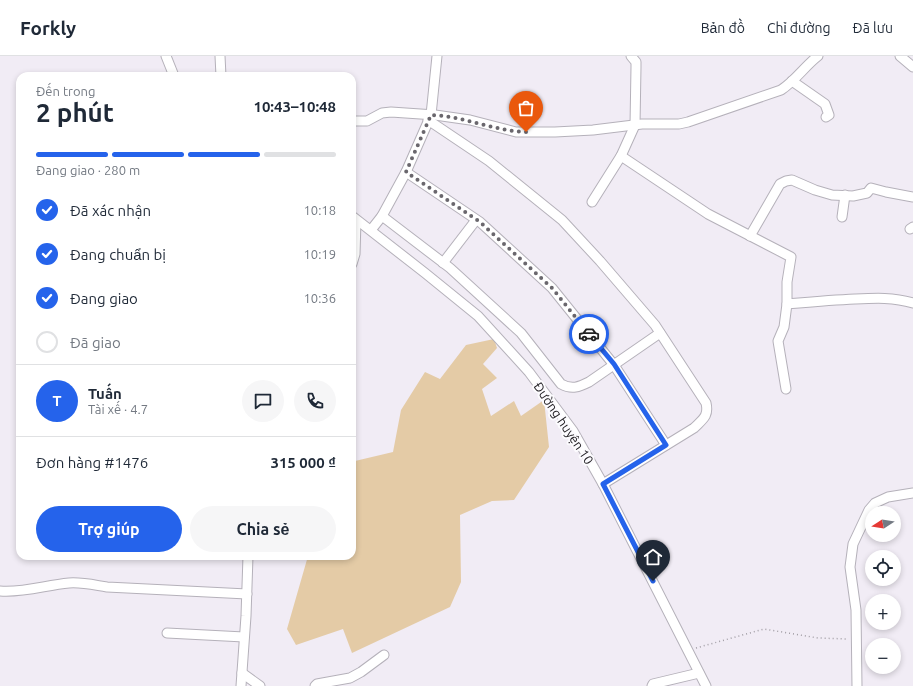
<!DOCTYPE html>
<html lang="vi">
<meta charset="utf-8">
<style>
:root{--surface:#fff;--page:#f6f6f7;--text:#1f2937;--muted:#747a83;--line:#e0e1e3;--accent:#2563eb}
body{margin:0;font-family:Ubuntu,sans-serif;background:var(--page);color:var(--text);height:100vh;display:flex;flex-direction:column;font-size:15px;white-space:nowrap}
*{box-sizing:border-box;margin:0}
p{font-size:13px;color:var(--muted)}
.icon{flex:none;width:22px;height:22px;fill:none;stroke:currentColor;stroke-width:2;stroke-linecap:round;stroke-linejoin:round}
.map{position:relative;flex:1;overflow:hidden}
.drawer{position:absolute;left:16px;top:16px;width:340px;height:488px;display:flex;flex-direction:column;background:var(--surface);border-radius:12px;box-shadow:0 2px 6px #0003}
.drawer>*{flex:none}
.needle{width:26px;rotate:258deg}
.controls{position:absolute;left:865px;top:450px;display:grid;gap:8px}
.controls a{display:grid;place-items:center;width:36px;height:36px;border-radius:50%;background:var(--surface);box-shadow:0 2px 6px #0003;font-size:20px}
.pin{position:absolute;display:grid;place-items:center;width:34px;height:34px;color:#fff;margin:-41px -17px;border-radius:50% 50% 50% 0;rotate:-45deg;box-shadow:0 0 4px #0007}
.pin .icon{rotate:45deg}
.courier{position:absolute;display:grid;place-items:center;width:40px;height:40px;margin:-20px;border:3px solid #2563eb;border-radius:50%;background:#fff;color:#222;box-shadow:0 1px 5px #0007}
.head em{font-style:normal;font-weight:700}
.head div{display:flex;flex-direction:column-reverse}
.head{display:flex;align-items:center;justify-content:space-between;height:68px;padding:0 20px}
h1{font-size:26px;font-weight:700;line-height:30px}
.bar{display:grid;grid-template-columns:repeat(4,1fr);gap:6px 4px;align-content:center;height:48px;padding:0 20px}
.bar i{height:5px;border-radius:3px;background:var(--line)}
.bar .selected{background:var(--accent)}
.bar p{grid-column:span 4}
.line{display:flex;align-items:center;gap:10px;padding:0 20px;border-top:1px solid var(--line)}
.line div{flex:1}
.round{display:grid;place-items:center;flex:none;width:42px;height:42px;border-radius:21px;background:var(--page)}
ol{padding:0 20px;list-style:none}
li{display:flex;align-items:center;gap:12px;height:44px}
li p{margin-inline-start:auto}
li .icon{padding:4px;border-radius:50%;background:var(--accent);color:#fff;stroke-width:4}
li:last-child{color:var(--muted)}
li i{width:22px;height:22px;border:2px solid var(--line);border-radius:50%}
.action{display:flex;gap:8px;margin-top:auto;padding:8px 20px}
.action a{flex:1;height:46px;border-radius:24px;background:var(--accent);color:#fff;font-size:16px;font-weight:700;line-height:46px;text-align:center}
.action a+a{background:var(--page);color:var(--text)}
header{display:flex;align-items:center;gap:24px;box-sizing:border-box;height:56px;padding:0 20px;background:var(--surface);border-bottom:1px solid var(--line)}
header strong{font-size:19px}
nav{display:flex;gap:22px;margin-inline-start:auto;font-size:14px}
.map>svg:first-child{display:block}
.green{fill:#e4cba6}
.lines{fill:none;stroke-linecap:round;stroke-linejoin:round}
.minor-casing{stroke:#b5b1ba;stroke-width:11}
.path{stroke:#a19da4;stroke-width:1.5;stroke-dasharray:1 3;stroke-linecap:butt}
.minor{stroke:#fff;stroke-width:9}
.done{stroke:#6a676d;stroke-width:4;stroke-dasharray:0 7.2}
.route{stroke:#2563eb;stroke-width:5}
.labels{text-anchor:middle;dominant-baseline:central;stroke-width:4;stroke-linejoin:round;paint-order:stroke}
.street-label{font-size:13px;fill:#222024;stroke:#fcfbfe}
</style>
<header>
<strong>Forkly</strong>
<nav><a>Bản đồ</a><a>Chỉ đường</a><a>Đã lưu</a></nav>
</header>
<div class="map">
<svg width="913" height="630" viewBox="0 0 913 630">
<rect width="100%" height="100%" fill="#f1ecf5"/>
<polygon class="green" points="494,283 497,292 483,308 497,322 482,333 491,360 514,345 521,360 544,344 549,391 514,444 492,445 460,459 461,526 450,551 352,597 343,573 296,589 287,573 308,500 352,500 352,397 355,405 393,396 401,354 425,316 440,323 466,289"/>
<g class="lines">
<g class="minor-casing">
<g id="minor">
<polyline points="166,0 174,20"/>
<polyline points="220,0 221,20"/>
<polyline points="900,0 913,11"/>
<polyline points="792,25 825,48 829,59 826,61"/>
<path d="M428 64 489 105 562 164 600 205 655 269 706 347C709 360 703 363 694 372L603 428"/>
<path d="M352 65H367L382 57 391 56 435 59 470 64 516 76H555L593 74 642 68H679L688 66 781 34C795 25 805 10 818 0"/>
<path d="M621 100 708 158 791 201 787 226V248C810 246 832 244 855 243 875 242 894 241 913 247"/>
<polyline points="406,116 480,166 552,232 614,309 666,389"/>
<polyline points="592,146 621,100 635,69 636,11 636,6 631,0"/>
<polyline points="352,160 425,217 478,260 529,316 573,375 603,428 706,630"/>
<path d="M382 160 450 212 521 277 561 328C572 334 579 331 589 326L660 277"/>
<polyline points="842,161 845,139"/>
<polyline points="910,173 913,171"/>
<polyline points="371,174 382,160 406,116 431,59 437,0"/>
<polyline points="750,180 780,128 786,125 792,124 815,134 832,139 853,140 867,137 871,132 886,136 913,141"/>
<polyline points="443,207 476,164"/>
<polyline points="352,208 355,198 356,164"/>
<polyline points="786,333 778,285 784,271 787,248"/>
<path d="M0 535C24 537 46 529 69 527 82 526 94 529 107 531L247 538"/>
<polyline points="167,577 244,581"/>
<polyline points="242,617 260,630"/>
<polyline points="241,630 246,560 248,500"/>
<polyline points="315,630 317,628 350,622 361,616 384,599"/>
<polyline points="652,630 653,628 699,617"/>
<polyline points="857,630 856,554 850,511 853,488 869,454 875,447 888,441 913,437"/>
</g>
</g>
<polyline class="path" points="696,592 764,573 818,582 848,583"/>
<use href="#minor" class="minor"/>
</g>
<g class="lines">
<path class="done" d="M526 76C494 75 463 60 431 59L406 116 480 166 552 232 589 278"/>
<polyline class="route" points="589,278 614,308 666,389 603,428 653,525"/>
</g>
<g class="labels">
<g class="street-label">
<text transform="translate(564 367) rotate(56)">Đường huyện 10</text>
</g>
</g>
</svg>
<div class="controls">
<a><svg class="needle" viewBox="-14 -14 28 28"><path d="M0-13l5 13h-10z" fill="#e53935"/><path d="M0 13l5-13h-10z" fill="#747a83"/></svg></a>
<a><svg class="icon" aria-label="locate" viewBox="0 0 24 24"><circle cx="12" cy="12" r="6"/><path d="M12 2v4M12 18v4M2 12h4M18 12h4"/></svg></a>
<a>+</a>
<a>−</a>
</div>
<div class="pin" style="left:526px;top:76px;background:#ea580c"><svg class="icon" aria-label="bag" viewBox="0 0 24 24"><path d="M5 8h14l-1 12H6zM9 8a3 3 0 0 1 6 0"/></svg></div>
<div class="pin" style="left:653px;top:525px;background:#1f2937"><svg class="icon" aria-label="home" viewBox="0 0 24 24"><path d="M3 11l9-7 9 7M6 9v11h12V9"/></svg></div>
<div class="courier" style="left:589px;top:278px"><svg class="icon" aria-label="car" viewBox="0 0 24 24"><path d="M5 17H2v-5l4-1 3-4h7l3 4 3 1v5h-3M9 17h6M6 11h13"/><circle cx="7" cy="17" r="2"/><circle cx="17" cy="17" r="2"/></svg></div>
<section class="drawer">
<div class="head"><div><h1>2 phút</h1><p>Đến trong</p></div><em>10:43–10:48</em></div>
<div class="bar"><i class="selected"></i><i class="selected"></i><i class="selected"></i><i></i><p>Đang giao · 280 m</p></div>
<ol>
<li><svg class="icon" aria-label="check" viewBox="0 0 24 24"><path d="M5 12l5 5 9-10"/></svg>Đã xác nhận<p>10:18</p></li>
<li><svg class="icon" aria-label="check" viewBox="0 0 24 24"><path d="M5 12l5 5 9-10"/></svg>Đang chuẩn bị<p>10:19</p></li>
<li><svg class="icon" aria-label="check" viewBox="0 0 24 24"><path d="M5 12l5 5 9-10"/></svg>Đang giao<p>10:36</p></li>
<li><i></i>Đã giao</li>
</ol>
<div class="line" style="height:72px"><b class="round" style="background:var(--accent);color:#fff">T</b><div><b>Tuấn</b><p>Tài xế · 4.7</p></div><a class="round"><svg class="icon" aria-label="chat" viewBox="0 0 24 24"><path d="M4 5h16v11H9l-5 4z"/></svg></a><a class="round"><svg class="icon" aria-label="phone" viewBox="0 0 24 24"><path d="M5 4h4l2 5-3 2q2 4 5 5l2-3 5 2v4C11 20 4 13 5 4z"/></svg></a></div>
<div class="line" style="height:52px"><div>Đơn hàng #1476</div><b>315 000 ₫</b></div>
<div class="action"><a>Trợ giúp</a><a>Chia sẻ</a></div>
</section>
</div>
